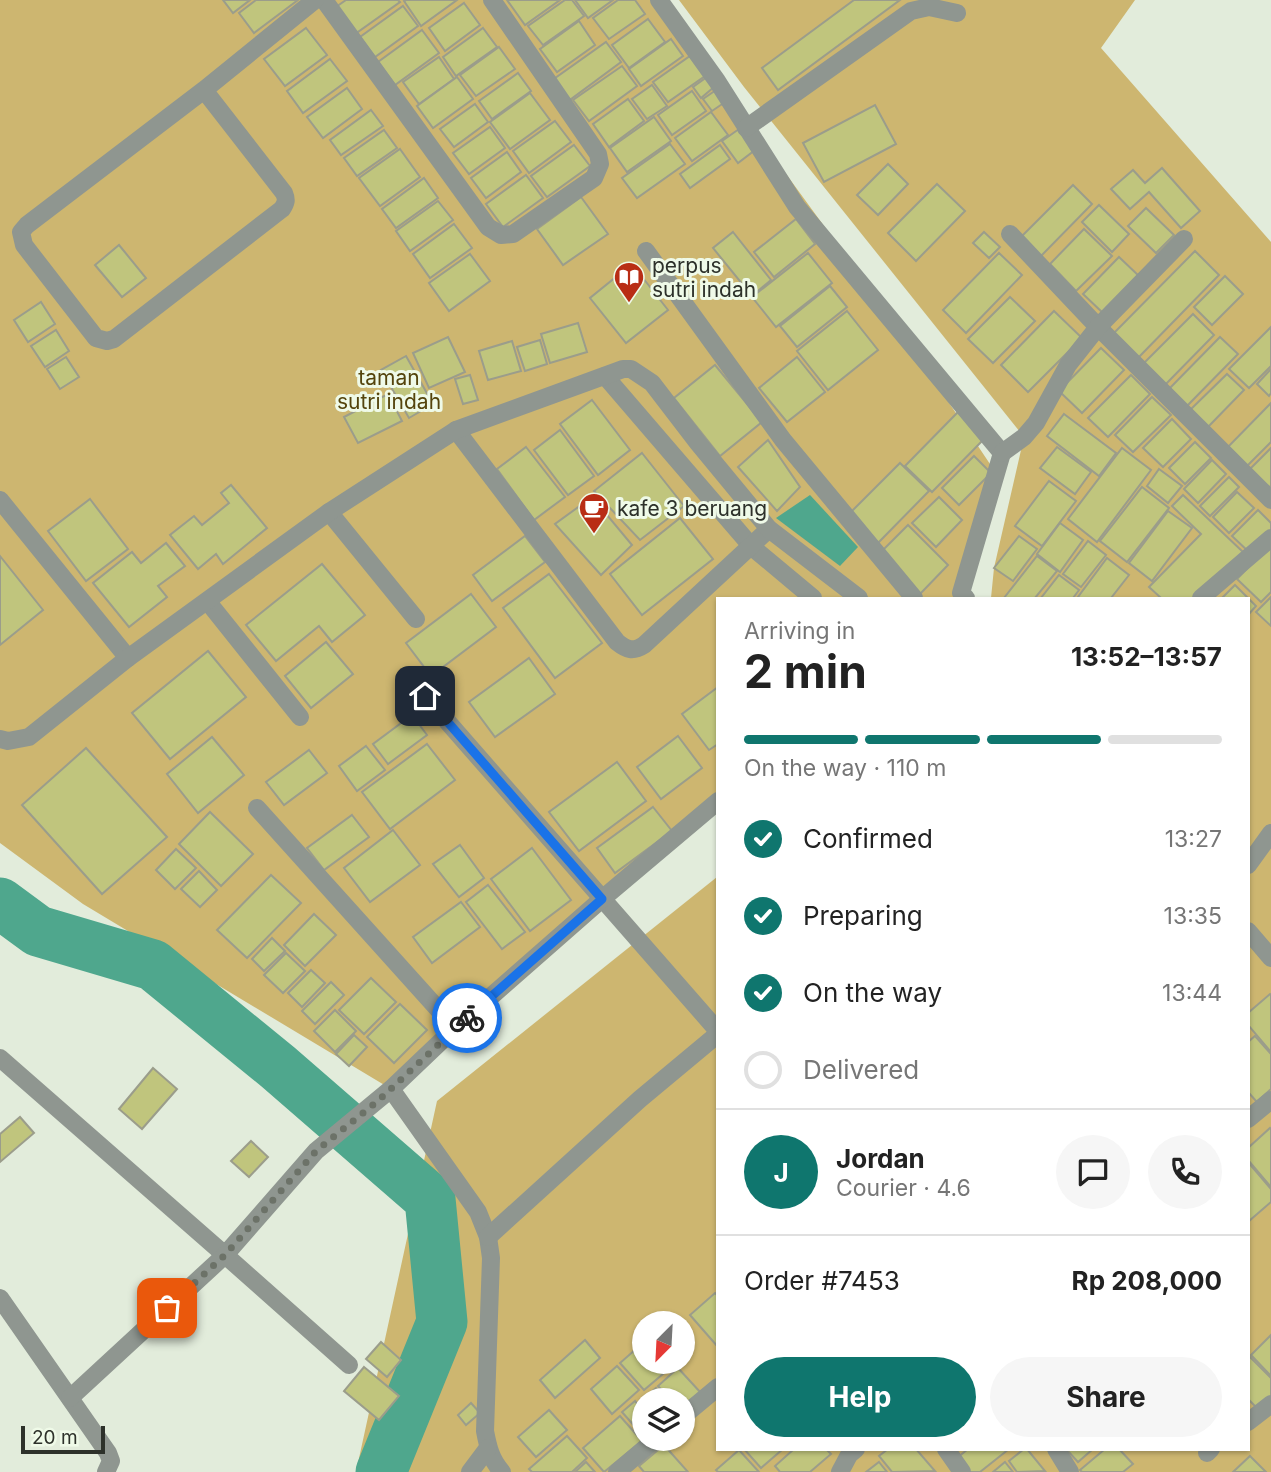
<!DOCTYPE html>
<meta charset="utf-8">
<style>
:root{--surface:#fff;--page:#f6f6f6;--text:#222;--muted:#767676;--line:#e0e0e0;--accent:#0f766e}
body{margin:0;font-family:Inter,sans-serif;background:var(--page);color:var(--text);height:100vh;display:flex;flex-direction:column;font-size:26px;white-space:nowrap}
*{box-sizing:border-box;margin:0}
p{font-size:23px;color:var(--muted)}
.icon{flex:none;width:38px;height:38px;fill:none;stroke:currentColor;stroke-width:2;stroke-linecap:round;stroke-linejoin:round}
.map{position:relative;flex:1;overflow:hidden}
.details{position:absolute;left:716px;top:597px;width:534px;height:854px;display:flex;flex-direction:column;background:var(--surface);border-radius:0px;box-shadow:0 2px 5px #0004}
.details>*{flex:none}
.needle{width:46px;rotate:204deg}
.fabs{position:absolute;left:632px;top:1311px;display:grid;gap:14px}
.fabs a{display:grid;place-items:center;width:63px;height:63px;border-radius:50%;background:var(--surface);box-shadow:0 2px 5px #0004;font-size:35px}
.scale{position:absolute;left:21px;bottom:18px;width:84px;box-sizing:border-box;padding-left:7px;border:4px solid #2d312a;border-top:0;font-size:19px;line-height:24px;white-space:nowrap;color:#2d312a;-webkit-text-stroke:5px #effae8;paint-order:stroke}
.pin{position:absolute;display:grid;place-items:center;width:60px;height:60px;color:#fff;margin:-30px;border-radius:14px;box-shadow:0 4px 10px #0006}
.courier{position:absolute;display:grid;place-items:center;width:70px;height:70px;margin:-35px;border:5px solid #1a73e8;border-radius:50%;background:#fff;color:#222;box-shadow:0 2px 9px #0007}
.headline em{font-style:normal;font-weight:700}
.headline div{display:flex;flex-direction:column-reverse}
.headline{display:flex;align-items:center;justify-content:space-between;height:119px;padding:0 28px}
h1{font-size:46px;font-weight:700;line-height:52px}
.bar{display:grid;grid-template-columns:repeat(4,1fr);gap:10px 7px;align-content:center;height:84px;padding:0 28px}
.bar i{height:9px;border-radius:5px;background:var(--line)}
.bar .current{background:var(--accent)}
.bar p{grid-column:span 4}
.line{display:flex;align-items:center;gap:18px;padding:0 28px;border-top:2px solid var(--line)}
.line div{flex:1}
.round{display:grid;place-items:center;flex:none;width:74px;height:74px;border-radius:37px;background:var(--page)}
ol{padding:0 28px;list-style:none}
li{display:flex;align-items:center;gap:21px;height:77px}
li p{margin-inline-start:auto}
li .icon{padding:7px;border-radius:50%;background:var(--accent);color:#fff;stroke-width:4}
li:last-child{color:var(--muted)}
li i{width:38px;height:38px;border:4px solid var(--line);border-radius:50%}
.cta{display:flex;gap:14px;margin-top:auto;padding:14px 28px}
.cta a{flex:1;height:80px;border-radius:42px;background:var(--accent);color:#fff;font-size:28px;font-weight:700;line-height:80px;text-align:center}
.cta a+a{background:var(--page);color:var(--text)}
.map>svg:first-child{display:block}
.green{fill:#cdb670;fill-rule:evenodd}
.water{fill:#4fa78d}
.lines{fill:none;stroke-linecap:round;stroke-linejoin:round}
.river{stroke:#4fa78d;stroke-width:51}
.building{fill:#c0c57d;stroke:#9b9d8b;stroke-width:2}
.street{stroke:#8f9690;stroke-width:18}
.done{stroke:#6c7268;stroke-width:7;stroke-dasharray:0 12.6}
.route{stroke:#1a73e8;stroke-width:9}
.labels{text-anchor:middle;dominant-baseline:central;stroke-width:6;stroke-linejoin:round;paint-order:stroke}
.poi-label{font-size:21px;fill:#2d312a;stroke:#effae8;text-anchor:start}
.park-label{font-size:21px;fill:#54440c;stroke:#effae8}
</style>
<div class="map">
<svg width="1271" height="1472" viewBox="0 0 1271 1472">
<rect width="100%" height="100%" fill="#e2ecdb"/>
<g class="green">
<polygon points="0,0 659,0 905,337 996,473 961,593 954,598 718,598 717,804 391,1089 83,904 0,843"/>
<path d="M679 0H1135L1101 48 1271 242V1472H356L437 1101 717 877 718 1449H1248V598H991L994 568 1024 437 744 87ZM644 1323H682V1362H644ZM644 1400H682V1438H644Z"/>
</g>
<polygon class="water" points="810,495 858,547 840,566 776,518"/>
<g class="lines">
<polyline class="river" points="0,903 38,931 153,965 278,1067 430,1199 442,1322 381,1472"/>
</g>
<g class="building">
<polygon points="223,0 250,0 233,13"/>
<polygon points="256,0 298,0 254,33 239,13"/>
<polygon points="346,0 398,0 400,2 355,34 336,7"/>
<polygon points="406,0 457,0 421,26 404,1"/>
<polygon points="507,0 560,0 525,25"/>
<polygon points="565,0 572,0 584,16 543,45 528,26"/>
<polygon points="575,0 613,0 588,18"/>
<polygon points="618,0 635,0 645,14 609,39 593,18"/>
<polygon points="854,0 900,0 778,90 762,68"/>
<polygon points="464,3 480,25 445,51 429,28"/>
<polygon points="403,6 418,26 375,57 360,37"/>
<polygon points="648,19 665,42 629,68 612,45"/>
<polygon points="579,21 595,45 557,72 540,49"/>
<polygon points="306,28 327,55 285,86 264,59"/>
<polygon points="483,28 497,47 456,76 443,57"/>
<polygon points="422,30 439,53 395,85 378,62"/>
<polygon points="671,39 683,56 641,86 629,69"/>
<polygon points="606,42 621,62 567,102 551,81"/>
<polygon points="499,47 515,69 476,96 460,75"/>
<polygon points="690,56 705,76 668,102 653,82"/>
<polygon points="439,57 454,79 419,104 403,82"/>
<polygon points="330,59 347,81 303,113 287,91"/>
<polygon points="622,66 637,86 589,121 573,100"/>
<polygon points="518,73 531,91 492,119 479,101"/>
<polygon points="457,77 473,99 433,128 417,106"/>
<polygon points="707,77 714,87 701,98 693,87"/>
<polygon points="652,85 667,106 647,119 632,99"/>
<polygon points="347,88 362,109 323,138 307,117"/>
<polygon points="719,88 728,100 712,111 703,99"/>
<polygon points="692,91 706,111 672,135 658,115"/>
<polygon points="530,93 550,120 510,149 490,122"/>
<polygon points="628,99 644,121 609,147 593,124"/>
<polygon points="475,104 488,122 454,147 440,129"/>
<polygon points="875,105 896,144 824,182 803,143"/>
<polygon points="371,110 383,126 341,155 330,140"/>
<polygon points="711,112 728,135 692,161 675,138"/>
<polygon points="654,117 671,141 627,172 610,148"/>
<polygon points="555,121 571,142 529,173 513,151"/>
<polygon points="490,127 505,148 469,174 453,153"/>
<polygon points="739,129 755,150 738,163 722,141"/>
<polygon points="384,130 397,148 357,176 344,158"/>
<polygon points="670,144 685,164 637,198 622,178"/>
<polygon points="574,145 590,166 547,197 531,176"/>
<polygon points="720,145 730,159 690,188 680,174"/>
<polygon points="400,149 420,177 380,206 359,178"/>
<polygon points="507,152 521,172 486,198 471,178"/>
<polygon points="888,164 908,184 878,215 857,195"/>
<polygon points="1162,168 1200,211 1181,228 1149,192 1130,209 1111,189 1133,170 1145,183"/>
<polygon points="526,175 543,198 503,227 486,204"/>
<polygon points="424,178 438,198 396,228 382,209"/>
<polygon points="937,184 965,211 916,261 888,233"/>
<polygon points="1073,185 1092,204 1040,257 1020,238"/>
<polygon points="581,197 608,234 563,265 537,229"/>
<polygon points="438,201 453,220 410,251 396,231"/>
<polygon points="1099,205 1129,234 1112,252 1082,222"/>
<polygon points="1146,208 1174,235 1156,253 1128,226"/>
<polygon points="796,219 815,244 774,277 754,252"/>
<polygon points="454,224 472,248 430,278 413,254"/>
<polygon points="1084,229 1112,256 1076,291 1050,264"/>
<polygon points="733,232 771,280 752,296 713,248"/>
<polygon points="984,232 1000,247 989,258 973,243"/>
<polygon points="119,245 146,278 122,297 95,265"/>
<polygon points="1195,251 1219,275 1136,360 1111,336"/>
<polygon points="808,253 832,283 776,327 752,297"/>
<polygon points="999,253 1022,275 966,333 943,310"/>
<polygon points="470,254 490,281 449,311 429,283"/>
<polygon points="1119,257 1140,277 1103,313 1083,294"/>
<polygon points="632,264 668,310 626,343 590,298"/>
<polygon points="1225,276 1243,294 1212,325 1194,307"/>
<polygon points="830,286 847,307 797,347 780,326"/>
<polygon points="1010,297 1035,321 993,363 968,339"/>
<polygon points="41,302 55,324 28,342 14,320"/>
<polygon points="847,311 878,350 828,390 797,351"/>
<polygon points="1054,311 1082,338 1028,392 1001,365"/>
<polygon points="1193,314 1214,335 1162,388 1141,366"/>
<polygon points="578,323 587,352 550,363 541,334"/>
<polygon points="1271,327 1271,366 1249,388 1229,369"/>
<polygon points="56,330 69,351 45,367 31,346"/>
<polygon points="448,337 465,372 429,388 413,353"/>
<polygon points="1220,337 1238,354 1184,409 1166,392"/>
<polygon points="540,340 547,364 525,371 517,347"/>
<polygon points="512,341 521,371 488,380 479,351"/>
<polygon points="1101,348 1124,370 1082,413 1059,391"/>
<polygon points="406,356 433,404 409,418 381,370"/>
<polygon points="66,357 79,377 60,389 47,369"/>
<polygon points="797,357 825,392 787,422 759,388"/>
<polygon points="715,365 762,422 720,456 674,398"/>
<polygon points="1271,369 1271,393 1269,396 1257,384"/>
<polygon points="1227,374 1244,390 1206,429 1188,412"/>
<polygon points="470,375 478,400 463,404 455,379"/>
<polygon points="1131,375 1150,394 1108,437 1088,418"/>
<polygon points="388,394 402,421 358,443 344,417"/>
<polygon points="1152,397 1171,415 1133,452 1115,435"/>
<polygon points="592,400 630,450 598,475 560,424"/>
<polygon points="1271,403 1271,442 1243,470 1224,451"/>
<polygon points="958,412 985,438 932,492 905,466"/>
<polygon points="1064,414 1116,453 1099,476 1047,436"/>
<polygon points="1172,419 1191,439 1163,467 1143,448"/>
<polygon points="560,430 594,476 568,495 534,450"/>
<polygon points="768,440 800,487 777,511 738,467"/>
<polygon points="1195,442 1211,458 1185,484 1169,468"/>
<polygon points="526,447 565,497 534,520 497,469"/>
<polygon points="1057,447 1091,472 1075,494 1040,468"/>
<polygon points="1122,448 1151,470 1097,542 1068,519"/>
<polygon points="1271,448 1271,488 1248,471"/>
<polygon points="642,453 684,506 640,540 594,491"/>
<polygon points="974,456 991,473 959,505 942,488"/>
<polygon points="1212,460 1226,474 1198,503 1184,489"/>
<polygon points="900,463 929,491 876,545 847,516"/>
<polygon points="1159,469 1182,486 1168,503 1147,486"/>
<polygon points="1229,477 1239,487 1210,516 1200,506"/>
<polygon points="1049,481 1076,501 1042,546 1015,526"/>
<polygon points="231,485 267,528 223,564 216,554 198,569 170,535 194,516 202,525 229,503 221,493"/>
<polygon points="1142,487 1169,508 1127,562 1100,541"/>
<polygon points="1237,492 1254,508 1229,533 1213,517"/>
<polygon points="1183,495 1243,552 1197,598 1161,598 1149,587 1201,534 1172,506"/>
<polygon points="592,497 632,545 601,575 555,524"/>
<polygon points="939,497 962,520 936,547 912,523"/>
<polygon points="90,499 128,549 86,581 48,531"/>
<polygon points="1258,510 1271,523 1271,532 1250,553 1232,536"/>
<polygon points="1168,511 1192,528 1152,581 1129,563"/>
<polygon points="680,518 713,559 642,615 610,574"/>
<polygon points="1060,523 1083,540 1060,572 1037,554"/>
<polygon points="908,525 948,565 920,594 879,554"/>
<polygon points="525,536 545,562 492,601 473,575"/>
<polygon points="1019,536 1037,549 1013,581 994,568"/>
<polygon points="1088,541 1106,555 1081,587 1063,574"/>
<polygon points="166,543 185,566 158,586 167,597 129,627 93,583 132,552 141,563"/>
<polygon points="1271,544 1271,592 1261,602 1237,579"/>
<polygon points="0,556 43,610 0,645"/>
<polygon points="1037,556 1057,571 1035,598 1004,598"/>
<polygon points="1107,558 1129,575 1111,598 1080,598 1078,597"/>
<polygon points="322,564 365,615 332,642 319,626 276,661 246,625"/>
<polygon points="549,574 602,643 555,678 503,608"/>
<polygon points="1059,575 1079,590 1073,598 1041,598"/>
<polygon points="1235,585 1256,606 1248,615 1248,598 1222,598"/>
<polygon points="471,594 496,627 431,676 406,643"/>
<polygon points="1271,597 1271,626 1256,612"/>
<polygon points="326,642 353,674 311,708 285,676"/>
<polygon points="208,651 246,697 170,759 132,713"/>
<polygon points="529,658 555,694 495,737 469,702"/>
<polygon points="718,687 718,744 709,750 682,714"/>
<polygon points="412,715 427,735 388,764 373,744"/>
<polygon points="678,736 702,768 661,799 637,767"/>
<polygon points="212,737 244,775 198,813 167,774"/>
<polygon points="427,744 455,780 390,829 362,792"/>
<polygon points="366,746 385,770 357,791 339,766"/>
<polygon points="86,748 167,837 102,894 22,805"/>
<polygon points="309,750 327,773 284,805 266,782"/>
<polygon points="617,762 646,801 579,851 549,812"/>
<polygon points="653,807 672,831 615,873 597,848"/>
<polygon points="210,812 253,854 221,886 179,844"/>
<polygon points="352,815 369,837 324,870 307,848"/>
<polygon points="393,830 420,865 370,902 344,868"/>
<polygon points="460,845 484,878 459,897 433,864"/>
<polygon points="532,848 571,900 530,931 491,879"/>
<polygon points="176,849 196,868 175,889 156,870"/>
<polygon points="199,871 217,890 200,907 181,889"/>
<polygon points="271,875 301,903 247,958 217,930"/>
<polygon points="488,885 525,932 502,949 466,902"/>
<polygon points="461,902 480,927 432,963 413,937"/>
<polygon points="314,914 336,935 305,966 284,945"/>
<polygon points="272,938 285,951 264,971 252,959"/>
<polygon points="286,953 305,971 283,993 264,975"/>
<polygon points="311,970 325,983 302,1007 288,993"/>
<polygon points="371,978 396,1002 364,1034 339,1010"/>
<polygon points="331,982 344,995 315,1024 302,1011"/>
<polygon points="1270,994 1271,995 1271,1052 1248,1025 1248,1013"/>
<polygon points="400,1004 427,1030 394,1063 367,1037"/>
<polygon points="335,1010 356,1031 335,1052 314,1031"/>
<polygon points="354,1035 367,1047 349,1066 336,1054"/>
<polygon points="1255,1036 1271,1054 1271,1089 1257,1102 1248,1092 1248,1042"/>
<polygon points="153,1068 177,1089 142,1129 119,1109"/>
<polygon points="20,1117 34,1133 0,1162 0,1134"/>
<polygon points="1270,1128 1271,1129 1271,1187 1248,1160 1248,1148"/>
<polygon points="251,1141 268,1157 249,1177 231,1161"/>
<polygon points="1248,1162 1271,1189 1271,1202 1249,1221"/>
<polygon points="715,1293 718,1296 718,1347 690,1315"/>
<polygon points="1271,1335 1271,1376 1251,1355"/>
<polygon points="585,1340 600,1358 555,1398 540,1380"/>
<polygon points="381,1342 401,1360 387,1377 366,1359"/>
<polygon points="644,1342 644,1362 676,1363 644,1390 620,1363"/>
<polygon points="1249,1356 1271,1378 1271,1396 1258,1409 1248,1399"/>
<polygon points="617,1366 639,1390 612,1414 591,1389"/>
<polygon points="364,1367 399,1396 379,1420 344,1391"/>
<polygon points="678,1368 701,1393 682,1409 682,1400 670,1400 658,1386"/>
<polygon points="656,1388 666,1399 644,1400 644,1404 641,1401"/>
<polygon points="635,1401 644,1412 644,1422 637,1429 622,1412"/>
<polygon points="471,1403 480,1413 466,1425 458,1415"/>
<polygon points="549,1410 567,1430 536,1457 518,1437"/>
<polygon points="620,1416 642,1441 604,1472 583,1448"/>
<polygon points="567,1436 587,1458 572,1472 532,1472 529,1469"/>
<polygon points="664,1445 688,1472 644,1472 639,1466"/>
<polygon points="744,1449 783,1449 761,1468"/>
<polygon points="794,1449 826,1449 831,1454 810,1472 780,1472 775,1466"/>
<polygon points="888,1449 916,1449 935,1471 892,1472 879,1456"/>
<polygon points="968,1449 1009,1449 980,1472 968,1472 957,1458"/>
<polygon points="1024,1449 1027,1449 1045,1471 1017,1472 1009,1461"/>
<polygon points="1066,1449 1093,1449 1078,1462"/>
<polygon points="1105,1449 1119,1449 1133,1464 1123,1472 1082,1472 1080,1470"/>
<polygon points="739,1450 759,1472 718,1472 716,1470"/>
<polygon points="1250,1456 1266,1472 1233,1472"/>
<polygon points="586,1462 595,1472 575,1472"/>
<polygon points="879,1462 887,1472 866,1472"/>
<polygon points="1005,1462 1013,1472 993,1472"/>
</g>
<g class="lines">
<g class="street">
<polyline points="324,0 488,227 501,235 513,234 594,178 600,164 598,154 492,0"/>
<polyline points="659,0 717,81 797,207 1002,453 961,593 966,598"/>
<path d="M204 90 284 193C287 200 286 203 282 209L114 339 107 341 96 338 24 245 21 232 27 225 204 90 315 0"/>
<polyline points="746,128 911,11 929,7 957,13"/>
<polyline points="1010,234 1098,327 1271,500"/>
<polyline points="646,251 783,440 914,598"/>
<polyline points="605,376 752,547 813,598"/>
<path d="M456 430 617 642C627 650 633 652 644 645L769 529"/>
<polyline points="1002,453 1024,437 1036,423 1068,365 1098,327 1184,239"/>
<polyline points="0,500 128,658"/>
<polyline points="329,512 416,619"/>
<polyline points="1201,598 1271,538"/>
<polyline points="208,602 300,717"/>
<polyline points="425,696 718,1031"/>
<polyline points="0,739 8,741 29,737 128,658 329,512 456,430 623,369 631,369 652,383 698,443 769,529 859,598"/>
<polyline points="257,808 455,1028"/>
<polyline points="1248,865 1271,833"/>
<polyline points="1248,931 1271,958"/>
<polyline points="0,1058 225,1255 316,1151 391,1089 455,1028 602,899 718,801"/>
<path d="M391 1089 478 1212 488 1237 491 1258 485 1431C488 1447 491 1460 502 1472"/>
<polyline points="1248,1119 1271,1100"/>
<polyline points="488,1237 640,1099 718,1034"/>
<polyline points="0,1298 108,1453 111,1461 106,1472"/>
<polyline points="70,1398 225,1255 349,1365"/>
<polyline points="682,1417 718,1387"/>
<polyline points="1248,1422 1271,1404"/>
<polyline points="946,1449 962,1472"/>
<polyline points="1056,1449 1070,1472"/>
<polyline points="1207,1453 1211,1449"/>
<polyline points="470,1472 488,1448"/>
<polyline points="617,1472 657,1438"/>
<polyline points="840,1472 849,1455 856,1449"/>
</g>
</g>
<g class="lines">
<polyline class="done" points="167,1308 225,1255 316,1151 379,1100 467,1018"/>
<polyline class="route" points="425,696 602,899 467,1018"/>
</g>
<defs>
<g id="library-pin" transform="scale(1.575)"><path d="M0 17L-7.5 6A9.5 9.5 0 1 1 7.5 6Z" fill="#b92d15" stroke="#effae8"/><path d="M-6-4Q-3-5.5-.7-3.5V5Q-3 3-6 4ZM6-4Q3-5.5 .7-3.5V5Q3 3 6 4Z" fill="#fff"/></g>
<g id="cafe-pin" transform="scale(1.575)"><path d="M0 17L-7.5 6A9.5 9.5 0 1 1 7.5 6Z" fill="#b92d15" stroke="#effae8"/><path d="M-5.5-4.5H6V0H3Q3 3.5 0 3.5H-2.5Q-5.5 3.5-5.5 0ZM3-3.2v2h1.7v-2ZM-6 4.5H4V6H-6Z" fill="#fff"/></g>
</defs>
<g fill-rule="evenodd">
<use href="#library-pin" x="629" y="277"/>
<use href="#cafe-pin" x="594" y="508"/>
</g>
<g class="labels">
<g class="poi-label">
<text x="652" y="265">perpus<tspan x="652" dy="24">sutri indah</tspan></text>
<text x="617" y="508">kafe 3 beruang</text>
</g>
<g class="park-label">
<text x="389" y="377">taman<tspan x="389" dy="24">sutri indah</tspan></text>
</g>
</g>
</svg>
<div class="fabs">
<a><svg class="needle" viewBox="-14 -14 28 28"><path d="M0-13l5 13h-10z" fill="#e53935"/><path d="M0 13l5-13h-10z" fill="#767676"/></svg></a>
<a><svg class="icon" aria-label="layers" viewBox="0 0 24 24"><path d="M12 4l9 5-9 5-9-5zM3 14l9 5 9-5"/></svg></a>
</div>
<div class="scale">20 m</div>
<div class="pin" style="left:167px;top:1308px;background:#ea580c"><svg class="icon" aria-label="bag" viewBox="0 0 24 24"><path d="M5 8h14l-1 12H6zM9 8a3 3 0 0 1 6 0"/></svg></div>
<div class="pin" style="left:425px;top:696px;background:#1f2937"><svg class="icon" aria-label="home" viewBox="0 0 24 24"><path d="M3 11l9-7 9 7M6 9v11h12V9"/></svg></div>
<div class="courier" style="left:467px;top:1018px"><svg class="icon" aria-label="bike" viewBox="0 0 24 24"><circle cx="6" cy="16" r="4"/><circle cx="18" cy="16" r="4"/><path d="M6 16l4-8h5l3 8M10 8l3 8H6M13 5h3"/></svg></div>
<section class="details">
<div class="headline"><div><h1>2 min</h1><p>Arriving in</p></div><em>13:52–13:57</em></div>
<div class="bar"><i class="current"></i><i class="current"></i><i class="current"></i><i></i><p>On the way · 110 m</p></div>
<ol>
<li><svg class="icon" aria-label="check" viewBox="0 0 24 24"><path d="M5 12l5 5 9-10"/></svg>Confirmed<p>13:27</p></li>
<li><svg class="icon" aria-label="check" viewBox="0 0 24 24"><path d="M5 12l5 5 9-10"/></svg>Preparing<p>13:35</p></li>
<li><svg class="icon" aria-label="check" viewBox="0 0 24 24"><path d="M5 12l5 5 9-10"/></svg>On the way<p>13:44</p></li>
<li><i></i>Delivered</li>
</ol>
<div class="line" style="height:126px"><b class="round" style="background:var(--accent);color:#fff">J</b><div><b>Jordan</b><p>Courier · 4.6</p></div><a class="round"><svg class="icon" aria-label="chat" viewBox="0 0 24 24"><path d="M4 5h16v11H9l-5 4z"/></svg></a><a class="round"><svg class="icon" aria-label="phone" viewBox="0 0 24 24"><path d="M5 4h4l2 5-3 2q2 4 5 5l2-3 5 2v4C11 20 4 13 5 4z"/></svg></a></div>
<div class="line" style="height:91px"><div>Order #7453</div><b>Rp 208,000</b></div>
<div class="cta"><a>Help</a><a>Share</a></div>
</section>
</div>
